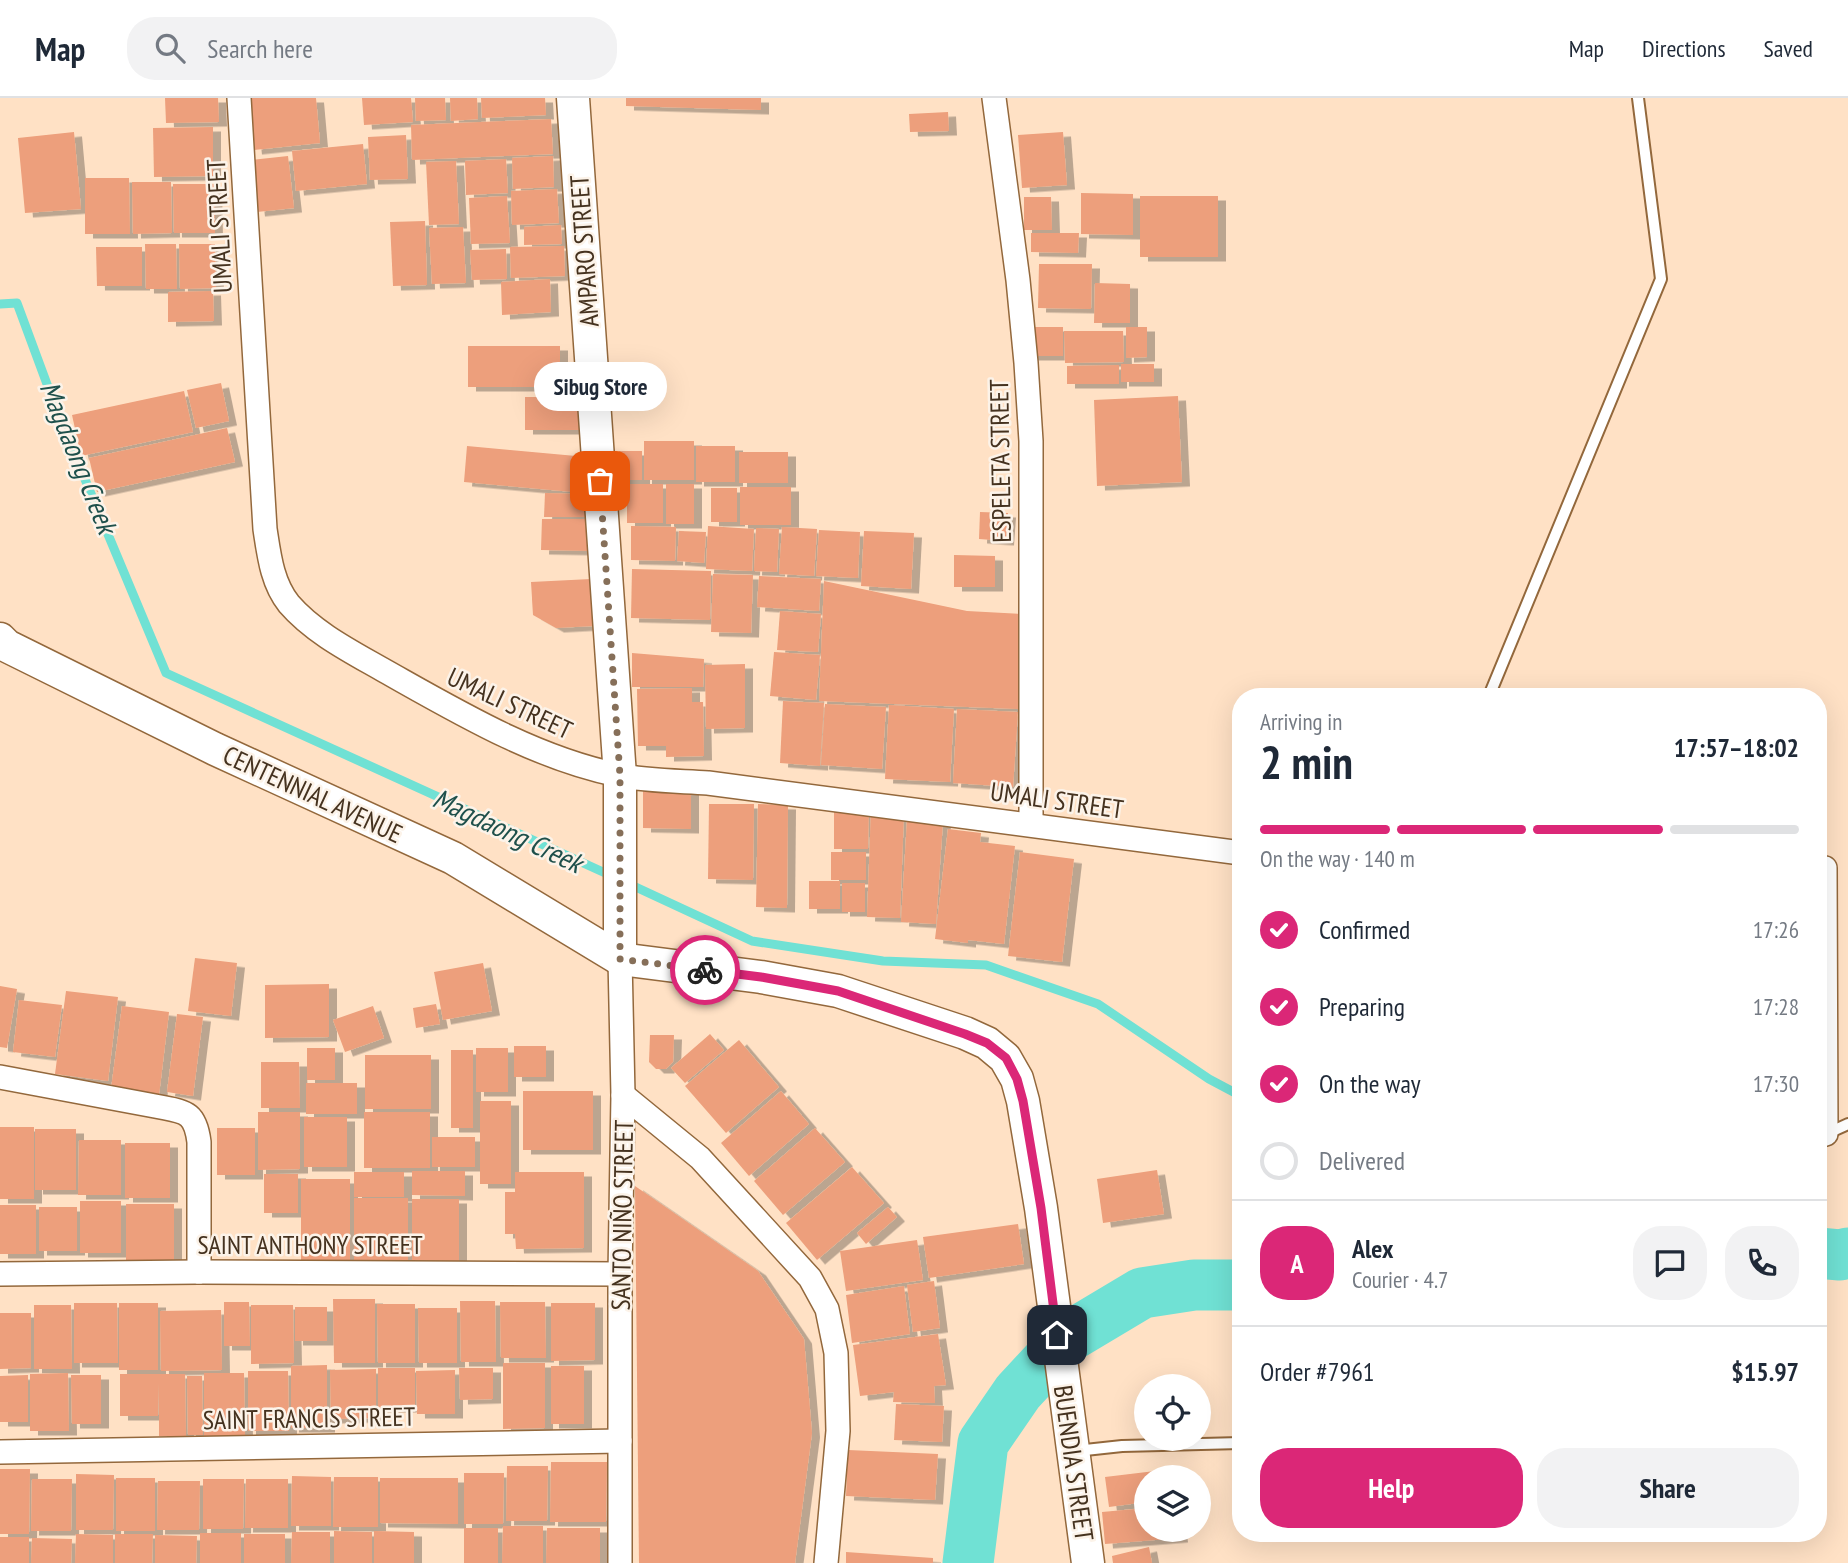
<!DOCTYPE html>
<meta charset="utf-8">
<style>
:root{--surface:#fff;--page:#f2f2f3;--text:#1f2937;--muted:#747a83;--line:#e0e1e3;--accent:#db2777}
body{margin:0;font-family:"PT Sans Narrow",sans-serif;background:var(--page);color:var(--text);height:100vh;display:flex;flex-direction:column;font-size:26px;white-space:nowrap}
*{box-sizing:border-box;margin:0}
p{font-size:23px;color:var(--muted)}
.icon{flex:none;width:38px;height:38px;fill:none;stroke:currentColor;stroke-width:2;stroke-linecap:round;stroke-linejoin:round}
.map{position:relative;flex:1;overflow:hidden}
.side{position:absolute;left:1232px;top:590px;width:595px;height:854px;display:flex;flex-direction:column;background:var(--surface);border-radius:28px;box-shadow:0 7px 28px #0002}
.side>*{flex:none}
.controls{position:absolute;left:1134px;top:1276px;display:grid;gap:14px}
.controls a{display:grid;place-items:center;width:77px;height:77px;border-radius:50%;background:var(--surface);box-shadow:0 7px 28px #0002;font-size:35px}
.pin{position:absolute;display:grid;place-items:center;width:60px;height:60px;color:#fff;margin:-30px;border-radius:14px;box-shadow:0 4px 10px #0006}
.courier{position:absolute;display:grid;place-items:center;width:70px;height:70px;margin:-35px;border:5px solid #db2777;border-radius:50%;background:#fff;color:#222;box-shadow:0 2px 9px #0007}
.bubble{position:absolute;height:49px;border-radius:24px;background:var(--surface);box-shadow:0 7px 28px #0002;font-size:23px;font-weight:700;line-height:49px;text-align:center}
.headline em{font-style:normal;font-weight:700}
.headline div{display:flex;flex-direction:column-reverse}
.headline{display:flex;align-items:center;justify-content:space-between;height:119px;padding:0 28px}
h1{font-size:46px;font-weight:700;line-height:52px}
.bar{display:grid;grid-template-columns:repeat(4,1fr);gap:10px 7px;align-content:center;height:84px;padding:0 28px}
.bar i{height:9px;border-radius:5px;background:var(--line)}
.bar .active{background:var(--accent)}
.bar p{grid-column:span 4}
.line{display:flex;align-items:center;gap:18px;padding:0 28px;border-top:2px solid var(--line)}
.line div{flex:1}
.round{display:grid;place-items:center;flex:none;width:74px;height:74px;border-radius:28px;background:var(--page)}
ol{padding:0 28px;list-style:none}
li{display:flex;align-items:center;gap:21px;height:77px}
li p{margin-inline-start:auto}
li .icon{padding:7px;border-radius:50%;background:var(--accent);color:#fff;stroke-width:4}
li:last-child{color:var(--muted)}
li i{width:38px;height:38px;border:4px solid var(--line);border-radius:50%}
.button{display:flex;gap:14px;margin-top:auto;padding:14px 28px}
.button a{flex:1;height:80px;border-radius:28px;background:var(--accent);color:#fff;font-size:28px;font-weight:700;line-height:80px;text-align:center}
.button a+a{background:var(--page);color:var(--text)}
header{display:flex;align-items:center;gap:42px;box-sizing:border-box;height:98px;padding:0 35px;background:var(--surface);border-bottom:2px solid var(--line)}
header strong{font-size:33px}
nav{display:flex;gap:38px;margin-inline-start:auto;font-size:24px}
.search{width:490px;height:63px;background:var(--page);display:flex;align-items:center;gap:18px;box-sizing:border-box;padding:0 24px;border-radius:28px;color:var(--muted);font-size:26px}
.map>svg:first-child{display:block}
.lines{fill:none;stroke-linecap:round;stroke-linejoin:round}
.stream{stroke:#70e1d4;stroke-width:9}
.river{stroke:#70e1d4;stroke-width:51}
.building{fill:#ed9f7b;filter:url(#shadow)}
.lane-casing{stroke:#93683c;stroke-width:14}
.street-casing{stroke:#93683c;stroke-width:26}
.secondary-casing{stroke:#93683c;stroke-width:35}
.lane{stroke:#fff;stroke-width:10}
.street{stroke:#fff;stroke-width:23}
.secondary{stroke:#fff;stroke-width:32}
.done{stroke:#866f59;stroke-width:7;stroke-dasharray:0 12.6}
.route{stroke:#db2777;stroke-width:9}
.labels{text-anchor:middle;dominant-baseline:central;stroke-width:5;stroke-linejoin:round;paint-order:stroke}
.street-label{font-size:26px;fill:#45321f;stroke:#fcf3e9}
.water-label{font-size:28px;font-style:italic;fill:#1e504b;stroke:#fcf3e9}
</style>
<header>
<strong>Map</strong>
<div class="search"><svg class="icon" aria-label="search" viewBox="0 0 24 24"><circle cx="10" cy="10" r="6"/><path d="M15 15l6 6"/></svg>Search here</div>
<nav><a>Map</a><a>Directions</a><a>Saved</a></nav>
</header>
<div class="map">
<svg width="1848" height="1465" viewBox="0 0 1848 1465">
<defs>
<filter id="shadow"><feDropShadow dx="8" dy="4.5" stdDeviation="0" flood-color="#0004"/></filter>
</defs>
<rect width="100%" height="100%" fill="#ffe1c5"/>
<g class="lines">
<g class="stream">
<polyline points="0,206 17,205 61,324 166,575 614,779"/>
<polyline points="627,785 752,843 883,863 986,867 1098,906 1209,981 1241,998"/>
</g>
<g class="river">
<polyline points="1818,1155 1840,1157 1848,1155"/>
<polyline points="968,1465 983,1345 1018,1294 1070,1238 1142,1195 1194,1187 1241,1187"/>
</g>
</g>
<g class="building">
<polygon points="165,0 218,0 219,24 166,25"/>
<polygon points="248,0 316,0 320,45 254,52"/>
<polygon points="362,0 411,0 413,24 364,27"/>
<polygon points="415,0 445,0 446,22 416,23"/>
<polygon points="450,0 477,0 478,21 451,23"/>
<polygon points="481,0 545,0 546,17 482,20"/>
<polygon points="626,0 761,0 761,12 626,8"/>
<polygon points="948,14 949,33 910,34 909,16"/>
<polygon points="551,21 553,56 412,62 411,27"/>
<polygon points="213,29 213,78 154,79 153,30"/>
<polygon points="74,34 81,111 25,115 18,40"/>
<polygon points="1063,34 1067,87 1022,90 1018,37"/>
<polygon points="406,37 408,81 370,82 368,39"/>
<polygon points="363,46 367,86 296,93 292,53"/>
<polygon points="288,58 294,110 257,114 251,62"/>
<polygon points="553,58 554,89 513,91 512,60"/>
<polygon points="506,61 508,95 466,97 465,63"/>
<polygon points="456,63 459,126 429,127 426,64"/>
<polygon points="85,80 129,80 130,136 85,136"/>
<polygon points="132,84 171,84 172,135 133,136"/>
<polygon points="173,86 214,86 215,135 174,135"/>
<polygon points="557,91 559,125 512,127 511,93"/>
<polygon points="1081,95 1133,96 1133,137 1081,136"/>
<polygon points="507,98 510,145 471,146 469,100"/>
<rect x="1140" y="98" width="78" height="61"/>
<polygon points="1024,99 1051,99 1052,132 1024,132"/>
<polygon points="425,123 427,187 393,188 390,124"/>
<polygon points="561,127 562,146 524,147 524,129"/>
<polygon points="463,129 466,185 432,186 429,130"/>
<polygon points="1031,135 1079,135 1078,155 1031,154"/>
<polygon points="145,146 176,146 177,191 146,191"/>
<polygon points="179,146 215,146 216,190 180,191"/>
<polygon points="564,148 565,178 511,180 510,149"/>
<polygon points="96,149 142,149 142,188 97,188"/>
<polygon points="506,151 507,181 472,182 470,152"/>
<polygon points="1039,166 1092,166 1091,211 1038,210"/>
<polygon points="550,181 551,214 502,217 501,184"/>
<polygon points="1095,185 1130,186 1130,225 1094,225"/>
<polygon points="213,193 214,223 168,224 168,194"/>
<rect x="1030" y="229" width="33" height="29"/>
<polygon points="1126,229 1147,229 1147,259 1126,260"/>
<polygon points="1064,233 1123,233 1124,264 1065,265"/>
<rect x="468" y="248" width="92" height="41"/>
<rect x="1121" y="266" width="33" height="18"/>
<polygon points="1119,267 1119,286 1067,286 1067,268"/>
<polygon points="221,285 229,323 196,330 187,292"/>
<polygon points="184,293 193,334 81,358 72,317"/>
<polygon points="1178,298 1182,384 1097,388 1094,302"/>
<rect x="525" y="299" width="60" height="33"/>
<polygon points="227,330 235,364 97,394 89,360"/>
<rect x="644" y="343" width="50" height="39"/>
<polygon points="467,348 587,359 584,395 464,384"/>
<rect x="696" y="348" width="39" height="36"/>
<rect x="619" y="353" width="23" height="29"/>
<rect x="739" y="354" width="49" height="31"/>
<rect x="627" y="386" width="36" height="39"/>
<rect x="666" y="386" width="28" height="40"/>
<rect x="740" y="389" width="51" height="38"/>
<rect x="711" y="390" width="26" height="34"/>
<polygon points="545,395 589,396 589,419 544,419"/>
<polygon points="980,414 1008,415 1006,443 979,441"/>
<polygon points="542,421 593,421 592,453 541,452"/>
<polygon points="631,428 676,429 675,463 631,462"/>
<polygon points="708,428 754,431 752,473 706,471"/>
<polygon points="782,429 817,431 814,478 779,476"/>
<polygon points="756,430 779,431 777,474 754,473"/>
<polygon points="819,432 860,434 858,480 816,478"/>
<polygon points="679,433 706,434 704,465 677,463"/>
<polygon points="864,433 914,435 911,491 861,488"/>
<polygon points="954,457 995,458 995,489 954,489"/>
<polygon points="632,471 711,473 710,522 631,520"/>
<polygon points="713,476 753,477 751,535 711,534"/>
<polygon points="759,478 821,481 819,513 757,509"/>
<polygon points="591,481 593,528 556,530 533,517 531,484"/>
<polygon points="824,483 967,513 1022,516 1018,611 819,603"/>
<polygon points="780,513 821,516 818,554 777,552"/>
<polygon points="774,554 820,557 816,602 770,598"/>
<polygon points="632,555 704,561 703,589 632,589"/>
<polygon points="745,566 745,630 706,631 705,567"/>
<polygon points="692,590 692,604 703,604 704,658 666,659 666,648 638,648 637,591"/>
<polygon points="783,603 824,605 820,668 780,665"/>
<polygon points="825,606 886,609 882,671 821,667"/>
<polygon points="889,607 954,611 950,684 885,681"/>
<polygon points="957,611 1018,614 1013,689 953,685"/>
<polygon points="643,686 691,687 691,731 643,730"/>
<polygon points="709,706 754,706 753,782 708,781"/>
<polygon points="758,706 788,707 787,810 756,809"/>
<polygon points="834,707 869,707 868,751 834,751"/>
<polygon points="871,712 904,714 900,820 867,819"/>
<polygon points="907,722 943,723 936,826 901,824"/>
<polygon points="948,731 981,735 980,744 1015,748 1004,846 968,842 968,845 935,841"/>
<rect x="831" y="754" width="35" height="28"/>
<polygon points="1020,754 1074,761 1062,864 1008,858"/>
<rect x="809" y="783" width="31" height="28"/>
<rect x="842" y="785" width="23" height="29"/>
<polygon points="195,860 237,865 231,918 188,913"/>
<polygon points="483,865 492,913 443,922 434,874"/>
<polygon points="329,886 329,939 265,940 265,887"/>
<polygon points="0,888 17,891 7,950 0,949"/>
<polygon points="66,893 118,899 108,983 55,976"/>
<polygon points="19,902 62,907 55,959 13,954"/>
<polygon points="436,906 440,926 416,930 413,910"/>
<polygon points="122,908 169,914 159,997 111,991"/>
<polygon points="373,908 384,940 345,954 333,922"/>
<polygon points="177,916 203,919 193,998 167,994"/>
<polygon points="710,936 724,952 685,985 671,970"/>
<polygon points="650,937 674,937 673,964 666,971 656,971 649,964"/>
<polygon points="739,942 779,989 726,1035 685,988"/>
<rect x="514" y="948" width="32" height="31"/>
<rect x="307" y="950" width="28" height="32"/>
<rect x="476" y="950" width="32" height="44"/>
<rect x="451" y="952" width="22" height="78"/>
<rect x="365" y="957" width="66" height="54"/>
<polygon points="261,964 299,964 300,1010 261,1010"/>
<rect x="306" y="985" width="51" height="31"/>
<rect x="523" y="993" width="70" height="59"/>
<polygon points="781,993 809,1026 749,1078 721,1045"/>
<rect x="480" y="1003" width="31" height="83"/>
<polygon points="258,1014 300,1014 300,1071 258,1072"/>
<rect x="364" y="1014" width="66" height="56"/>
<rect x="304" y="1019" width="43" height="50"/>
<rect x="0" y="1029" width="34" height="72"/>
<rect x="217" y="1030" width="38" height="47"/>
<polygon points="815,1030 845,1064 783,1117 754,1083"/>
<rect x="35" y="1031" width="41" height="61"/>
<rect x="432" y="1039" width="43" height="30"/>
<polygon points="79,1042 121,1042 121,1097 78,1097"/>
<rect x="125" y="1045" width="45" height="55"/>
<polygon points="852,1069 884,1105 817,1162 786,1125"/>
<polygon points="1157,1072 1164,1116 1103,1125 1097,1081"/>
<polygon points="412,1073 465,1073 465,1098 412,1097"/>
<rect x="354" y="1074" width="50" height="25"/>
<polygon points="515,1074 584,1074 584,1150 516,1151 515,1136 505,1136 505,1094 515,1094"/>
<rect x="264" y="1076" width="34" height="39"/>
<rect x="301" y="1081" width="49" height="83"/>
<polygon points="635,1088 758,1173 804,1241 812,1335 795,1465 639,1465"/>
<rect x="354" y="1100" width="54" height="65"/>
<rect x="412" y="1101" width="47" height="64"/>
<rect x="80" y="1103" width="41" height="52"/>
<rect x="126" y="1106" width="48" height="61"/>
<rect x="0" y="1107" width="36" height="49"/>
<rect x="39" y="1109" width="38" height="44"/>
<polygon points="888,1109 897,1119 866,1146 857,1135"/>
<polygon points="1018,1126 1024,1166 929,1180 923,1139"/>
<polygon points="917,1142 923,1182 846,1193 840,1153"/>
<polygon points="934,1183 940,1230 913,1234 907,1187"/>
<polygon points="904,1188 910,1236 852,1245 846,1197"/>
<polygon points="333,1201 375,1201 375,1265 334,1265"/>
<polygon points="460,1203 495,1203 496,1264 461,1264"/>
<polygon points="224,1204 249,1204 250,1248 224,1248"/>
<polygon points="500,1204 545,1204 546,1260 501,1260"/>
<polygon points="74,1205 117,1205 118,1265 74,1265"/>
<rect x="119" y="1205" width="39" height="67"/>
<polygon points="551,1205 595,1205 595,1262 551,1263"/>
<polygon points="377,1206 415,1206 415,1265 378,1265"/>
<polygon points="34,1207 71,1207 72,1271 34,1271"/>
<polygon points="251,1207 293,1207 294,1265 251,1266"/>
<rect x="295" y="1209" width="32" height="34"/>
<polygon points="418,1210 457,1210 457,1265 419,1265"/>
<polygon points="221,1212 222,1272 161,1273 160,1213"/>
<polygon points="0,1215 31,1215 31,1270 0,1271"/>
<polygon points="938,1236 946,1287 934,1288 935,1305 893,1304 894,1294 860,1298 853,1247"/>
<polygon points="503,1265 545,1265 545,1330 503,1331"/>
<polygon points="327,1267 327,1330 291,1330 291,1268"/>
<rect x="551" y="1268" width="33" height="58"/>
<rect x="378" y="1270" width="37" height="40"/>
<polygon points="459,1270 493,1270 493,1301 460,1302"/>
<polygon points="376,1271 376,1320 331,1321 330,1272"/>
<polygon points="455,1272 455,1316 417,1316 416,1273"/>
<polygon points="248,1273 288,1273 289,1333 248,1333"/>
<polygon points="68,1275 69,1333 30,1333 30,1276"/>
<polygon points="204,1275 244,1275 245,1338 204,1339"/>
<polygon points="120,1276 185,1276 186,1338 159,1338 159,1285 158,1318 120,1318"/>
<polygon points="28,1277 28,1324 0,1324 0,1278"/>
<polygon points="71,1277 101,1277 101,1326 72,1326"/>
<polygon points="187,1278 202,1278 203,1337 188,1337"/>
<polygon points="896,1306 944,1308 942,1344 894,1342"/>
<polygon points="848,1352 938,1356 935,1402 846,1398"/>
<polygon points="551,1364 607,1364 606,1424 550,1424"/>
<polygon points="507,1368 548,1368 547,1423 506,1423"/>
<polygon points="1180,1370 1181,1379 1146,1379 1146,1404 1109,1409 1105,1379"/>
<polygon points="0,1371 30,1371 29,1436 0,1436"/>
<polygon points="464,1375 504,1375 503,1426 464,1426"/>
<polygon points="76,1376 114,1377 113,1432 76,1432"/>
<polygon points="292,1378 331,1379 331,1428 291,1428"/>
<polygon points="334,1379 378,1379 378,1429 333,1429"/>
<rect x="116" y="1380" width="39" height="53"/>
<polygon points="380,1380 458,1380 458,1426 380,1425"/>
<polygon points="32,1381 72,1381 71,1433 31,1433"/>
<polygon points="203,1381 244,1381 243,1431 203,1431"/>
<polygon points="246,1381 288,1381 288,1430 245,1430"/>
<polygon points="158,1383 200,1383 199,1432 157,1432"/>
<polygon points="1146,1410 1146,1432 1179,1432 1180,1440 1105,1446 1102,1414"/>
<polygon points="503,1428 543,1428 543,1465 502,1465"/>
<rect x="464" y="1430" width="34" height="35"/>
<polygon points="547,1430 600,1430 600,1465 546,1465"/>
<polygon points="334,1433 372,1434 372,1465 334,1465"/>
<polygon points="374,1433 414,1434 414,1465 374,1465"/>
<polygon points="292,1434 330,1434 330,1465 291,1465"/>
<rect x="200" y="1435" width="41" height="30"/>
<polygon points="76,1436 113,1437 113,1465 75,1465"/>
<polygon points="115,1436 153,1436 152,1465 115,1465"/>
<rect x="244" y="1436" width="41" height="29"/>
<polygon points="155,1437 197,1438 196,1465 155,1465"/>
<rect x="0" y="1439" width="29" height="26"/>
<polygon points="32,1440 72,1441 71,1465 31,1465"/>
<polygon points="1149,1449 1152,1465 1113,1465 1112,1458"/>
<polygon points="846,1454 933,1460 933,1465 846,1465"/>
</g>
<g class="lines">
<g class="lane-casing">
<g id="lane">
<polyline points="1489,598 1661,181 1638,0"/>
<polyline points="1826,1036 1848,1026"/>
<polyline points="1076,1353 1122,1348 1241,1345"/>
</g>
</g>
<g class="street-casing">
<g id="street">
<path d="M239 0 265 431C269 457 272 485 289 506 314 535 352 554 385 573 458 614 535 660 618 677 646 683 679 683 708 685L1241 755"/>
<polyline points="994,0 1018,182 1026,265 1031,343 1031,726"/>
<path d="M0 979 155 1008C184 1014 195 1012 199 1044V1174"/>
<polyline points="623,997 700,1060 810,1180 827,1211 836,1255 838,1333 826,1465"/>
<polyline points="1818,1037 1826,1036 1825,770"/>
<polyline points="0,1176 199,1174 620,1176"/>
<polyline points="0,1354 620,1343"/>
<polyline points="620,1465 620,1176 623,997 620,861"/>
</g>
</g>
<g class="secondary-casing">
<g id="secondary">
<polyline points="573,0 620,678 620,861"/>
<polyline points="0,541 7,548 215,651 453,760 620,861 761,879 838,893 965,935 987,945 1005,960 1017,981 1023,1003 1041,1110 1088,1465"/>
</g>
</g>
<use href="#lane" class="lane"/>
<use href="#street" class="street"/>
<use href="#secondary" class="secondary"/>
</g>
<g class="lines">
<polyline class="done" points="600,383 620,678 620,861 705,872"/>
<polyline class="route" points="705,872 761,879 838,893 965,936 987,945 1006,960 1017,981 1023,1003 1041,1110 1057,1237"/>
</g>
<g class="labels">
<g class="street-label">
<text transform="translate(219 128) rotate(-93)">UMALI STREET</text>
<text transform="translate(584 153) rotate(-94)">AMPARO STREET</text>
<text transform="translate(1000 363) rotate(-91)">ESPELETA STREET</text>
<text transform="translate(510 605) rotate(25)">UMALI STREET</text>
<text transform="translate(313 696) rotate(25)">CENTENNIAL AVENUE</text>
<text transform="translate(1057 702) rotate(8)">UMALI STREET</text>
<text transform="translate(622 1117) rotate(-89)">SANTO NIÑO STREET</text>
<text x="310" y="1146">SAINT ANTHONY STREET</text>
<text transform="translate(309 1320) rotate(-1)">SAINT FRANCIS STREET</text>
<text transform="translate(1074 1365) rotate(82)">BUENDIA STREET</text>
</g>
<g class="water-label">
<text transform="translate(79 359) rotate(68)">Magdaong Creek</text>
<text transform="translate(508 732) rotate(25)">Magdaong Creek</text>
</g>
</g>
</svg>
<div class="controls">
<a><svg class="icon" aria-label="locate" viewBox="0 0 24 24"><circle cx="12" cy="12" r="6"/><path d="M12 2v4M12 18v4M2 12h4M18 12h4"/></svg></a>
<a><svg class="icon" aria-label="layers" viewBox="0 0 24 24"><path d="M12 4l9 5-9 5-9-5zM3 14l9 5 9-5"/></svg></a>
</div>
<div class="pin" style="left:600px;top:383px;background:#ea580c"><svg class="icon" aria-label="bag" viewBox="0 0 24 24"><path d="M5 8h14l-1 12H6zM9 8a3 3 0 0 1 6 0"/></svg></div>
<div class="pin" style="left:1057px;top:1237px;background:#1f2937"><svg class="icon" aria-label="home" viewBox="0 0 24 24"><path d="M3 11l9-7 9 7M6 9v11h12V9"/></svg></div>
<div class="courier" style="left:705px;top:872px"><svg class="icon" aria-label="bike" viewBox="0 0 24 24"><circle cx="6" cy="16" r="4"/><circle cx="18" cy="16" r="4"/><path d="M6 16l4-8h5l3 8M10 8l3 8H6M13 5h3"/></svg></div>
<div class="bubble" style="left:534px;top:264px;width:133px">Sibug Store</div>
<section class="side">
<div class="headline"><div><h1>2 min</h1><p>Arriving in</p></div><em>17:57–18:02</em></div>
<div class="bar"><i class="active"></i><i class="active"></i><i class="active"></i><i></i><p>On the way · 140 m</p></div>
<ol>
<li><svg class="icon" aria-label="check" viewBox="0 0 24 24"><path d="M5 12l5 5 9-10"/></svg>Confirmed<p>17:26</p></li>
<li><svg class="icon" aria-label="check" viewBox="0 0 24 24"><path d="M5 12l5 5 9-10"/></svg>Preparing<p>17:28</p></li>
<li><svg class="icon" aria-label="check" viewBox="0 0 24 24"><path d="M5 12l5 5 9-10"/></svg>On the way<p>17:30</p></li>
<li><i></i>Delivered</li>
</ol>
<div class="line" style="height:126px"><b class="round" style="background:var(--accent);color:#fff">A</b><div><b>Alex</b><p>Courier · 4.7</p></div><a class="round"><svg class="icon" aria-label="chat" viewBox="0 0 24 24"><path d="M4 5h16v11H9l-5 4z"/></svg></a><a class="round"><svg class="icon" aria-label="phone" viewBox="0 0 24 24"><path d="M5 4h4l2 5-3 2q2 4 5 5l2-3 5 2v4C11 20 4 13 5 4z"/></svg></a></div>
<div class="line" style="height:91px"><div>Order #7961</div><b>$15.97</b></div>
<div class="button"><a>Help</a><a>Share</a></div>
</section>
</div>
